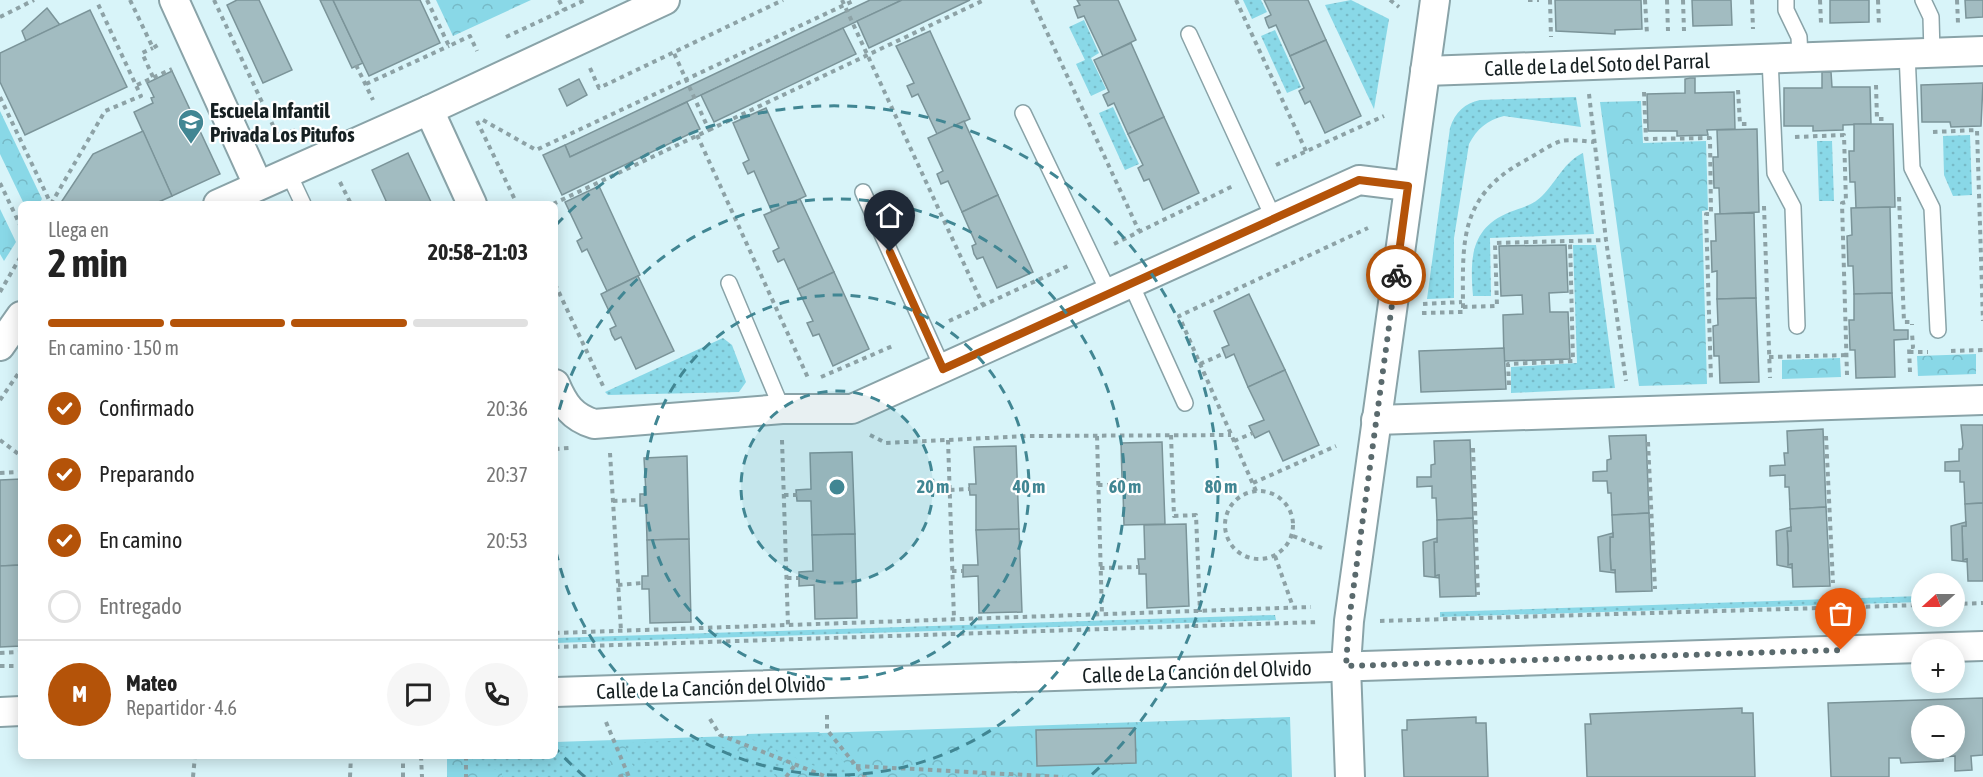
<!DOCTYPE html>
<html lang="es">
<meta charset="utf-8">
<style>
:root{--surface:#fff;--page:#f6f6f6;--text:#222;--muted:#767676;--line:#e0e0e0;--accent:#b45309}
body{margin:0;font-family:"Asap Condensed",sans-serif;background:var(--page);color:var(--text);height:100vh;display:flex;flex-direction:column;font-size:22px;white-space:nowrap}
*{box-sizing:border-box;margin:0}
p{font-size:20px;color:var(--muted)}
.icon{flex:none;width:33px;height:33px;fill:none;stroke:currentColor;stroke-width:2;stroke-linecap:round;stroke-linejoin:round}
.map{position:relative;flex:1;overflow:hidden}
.details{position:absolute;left:18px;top:201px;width:540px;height:558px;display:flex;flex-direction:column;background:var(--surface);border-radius:9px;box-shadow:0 3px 15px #0003}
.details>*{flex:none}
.needle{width:39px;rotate:249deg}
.fabs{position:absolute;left:1911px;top:573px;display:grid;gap:12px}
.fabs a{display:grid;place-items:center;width:54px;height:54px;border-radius:50%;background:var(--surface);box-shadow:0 3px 15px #0003;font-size:30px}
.pin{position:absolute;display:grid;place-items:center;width:51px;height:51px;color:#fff;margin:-62px -26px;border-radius:50% 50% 50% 0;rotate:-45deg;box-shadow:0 0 6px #0007}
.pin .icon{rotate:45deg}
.courier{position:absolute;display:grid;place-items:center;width:60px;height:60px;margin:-30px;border:4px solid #b45309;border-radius:50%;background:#fff;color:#222;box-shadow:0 2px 8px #0007}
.head em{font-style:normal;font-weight:700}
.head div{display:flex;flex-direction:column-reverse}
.head{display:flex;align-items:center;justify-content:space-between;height:102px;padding:0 30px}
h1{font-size:39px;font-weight:700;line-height:45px}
.bar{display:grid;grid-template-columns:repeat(4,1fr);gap:9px 6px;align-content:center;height:72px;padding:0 30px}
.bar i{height:8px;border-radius:4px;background:var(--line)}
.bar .active{background:var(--accent)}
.bar p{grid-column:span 4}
.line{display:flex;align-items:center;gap:15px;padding:0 30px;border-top:2px solid var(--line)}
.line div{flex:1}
.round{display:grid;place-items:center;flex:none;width:63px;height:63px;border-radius:32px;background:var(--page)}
ol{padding:0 30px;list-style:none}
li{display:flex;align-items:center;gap:18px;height:66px}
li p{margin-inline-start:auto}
li .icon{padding:6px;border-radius:50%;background:var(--accent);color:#fff;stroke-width:4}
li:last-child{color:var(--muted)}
li i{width:33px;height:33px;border:3px solid var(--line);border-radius:50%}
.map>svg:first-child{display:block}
.park{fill:url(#park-crowns)}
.garden{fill:url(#garden-dots)}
.building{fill:#a2bcc1;stroke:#7b9499;stroke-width:1.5;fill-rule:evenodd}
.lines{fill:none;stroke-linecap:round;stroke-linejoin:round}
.lane-casing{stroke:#89a3a8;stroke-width:18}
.street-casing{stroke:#89a3a8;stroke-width:32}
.path{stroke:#8da2a6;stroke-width:4;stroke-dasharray:4.5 4.5;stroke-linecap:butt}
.lane{stroke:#fff;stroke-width:15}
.street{stroke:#fff;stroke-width:28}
.done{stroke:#5a6a6d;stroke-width:6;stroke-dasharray:0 10.8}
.route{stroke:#b45309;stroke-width:8}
.ring{fill:none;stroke:#418693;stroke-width:3;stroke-dasharray:10 8}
.labels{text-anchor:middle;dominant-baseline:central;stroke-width:4.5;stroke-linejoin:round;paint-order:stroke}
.street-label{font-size:21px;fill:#162022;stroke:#fff}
.poi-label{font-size:21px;font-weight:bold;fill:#162022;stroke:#fff;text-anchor:start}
.centre{fill:#418693;stroke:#fff;stroke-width:3}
.ring-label{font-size:18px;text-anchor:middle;font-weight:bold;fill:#418693;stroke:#fff;stroke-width:4.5;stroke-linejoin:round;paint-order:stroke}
</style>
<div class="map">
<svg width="1983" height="777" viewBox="0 0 1983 777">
<defs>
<pattern id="park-crowns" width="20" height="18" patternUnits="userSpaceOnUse" patternTransform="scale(1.5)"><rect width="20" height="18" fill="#89d8e7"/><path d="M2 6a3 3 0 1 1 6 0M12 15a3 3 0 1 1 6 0" fill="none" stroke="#76b9c6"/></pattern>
<pattern id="garden-dots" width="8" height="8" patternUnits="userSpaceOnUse" patternTransform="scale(1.5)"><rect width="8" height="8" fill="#89d8e7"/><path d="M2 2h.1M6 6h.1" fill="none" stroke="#76b9c6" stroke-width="1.8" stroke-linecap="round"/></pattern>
</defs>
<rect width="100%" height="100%" fill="#d8f4f9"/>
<g class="park">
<polygon points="436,0 531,0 453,36"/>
<polygon points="1641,101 1643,143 1706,141 1708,210 1702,211 1707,384 1639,386 1600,102"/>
<polygon points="0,111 42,199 39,204 24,204 0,154"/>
<polygon points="0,209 16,242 4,261 0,254"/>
<polygon points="1976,354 1976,374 1918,376 1917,356"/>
<polygon points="1840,358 1841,377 1782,379 1782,360"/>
<polygon points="1290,717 1292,777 447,777 447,756 555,756 555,742"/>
</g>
<g class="garden">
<polygon points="1243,0 1261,0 1267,12 1252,19"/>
<polygon points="1351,0 1389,19 1374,109 1325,5"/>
<polygon points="1084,20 1099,53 1091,58 1106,89 1091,96 1076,64 1085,60 1069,27"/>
<polygon points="1275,30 1301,87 1287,93 1261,36"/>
<path d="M1576 97 1581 127 1504 116C1487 120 1477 129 1469 144L1454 238V298L1427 299 1450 128C1455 112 1465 103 1480 100Z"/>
<polygon points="1113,107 1139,164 1125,170 1099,113"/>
<polygon points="1970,135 1972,195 1953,196 1944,175 1943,136"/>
<polygon points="1817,141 1832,141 1834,201 1819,201"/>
<path d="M1583 153 1594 234 1490 238 1491 298V296H1473C1470 259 1470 228 1510 212 1522 207 1532 206 1542 196 1557 181 1564 162 1583 153Z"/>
<polygon points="1573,245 1596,245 1615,388 1511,393 1511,367 1577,363"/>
<polygon points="723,338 732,345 746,382 739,392 608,395 605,392"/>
<polygon points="1921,596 1921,602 1440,617 1440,612"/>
<polygon points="1275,615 1276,620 555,643 555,638"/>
<polygon points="819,732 856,777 841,777 746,737 747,734"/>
<polygon points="712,739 717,745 783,765 772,777 638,777 624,743"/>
<polygon points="604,744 613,771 596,777 502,777 502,771 473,766 472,756 555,756 555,747"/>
</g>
<g class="building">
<polygon points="237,0 259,0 292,70 263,83 227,5"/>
<polygon points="320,0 333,0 363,63 352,68"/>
<polygon points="333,0 420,0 440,43 369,76"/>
<polygon points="870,0 902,0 570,157 565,145"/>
<polygon points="902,0 970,0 869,48 857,21"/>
<polygon points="1077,0 1118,0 1136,40 1103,56 1084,16 1078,18 1076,13 1074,7 1080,5"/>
<polygon points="1264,0 1308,0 1326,40 1290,56 1276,25 1269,28 1267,24 1265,18 1271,15"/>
<polygon points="1555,0 1641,0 1642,29 1615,30 1615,34 1556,31"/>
<polygon points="1692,0 1731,0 1732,25 1693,26"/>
<polygon points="1830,0 1869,0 1869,22 1830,23"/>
<polygon points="1965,0 1983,0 1983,17 1966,18"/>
<polygon points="47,8 60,25 26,41 22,31"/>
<polygon points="90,10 127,87 25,135 0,82 0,53"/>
<polygon points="843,28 856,54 714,122 701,95"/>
<polygon points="930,31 970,119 937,134 918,94 912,97 907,86 914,83 896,46"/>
<polygon points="1326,40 1361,116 1325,133 1310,101 1305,104 1299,91 1304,88 1290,56"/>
<polygon points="1131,43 1164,117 1128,134 1114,103 1108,106 1103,95 1109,92 1094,60"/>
<polygon points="172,71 220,174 172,196 134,112 153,103 151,98 154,97 147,83"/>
<polygon points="1822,72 1831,72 1832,87 1870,87 1871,124 1843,125 1843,130 1813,131 1813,126 1784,126 1784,88 1822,88"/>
<polygon points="1690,78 1695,78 1695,93 1734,92 1735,129 1707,130 1708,135 1677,136 1677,131 1648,131 1647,94 1685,93 1685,79"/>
<polygon points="579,79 587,95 567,106 559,89"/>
<polygon points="1983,83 1981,126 1951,127 1950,122 1922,122 1921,85"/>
<polygon points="687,102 700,129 562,195 543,155 565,145 570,157"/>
<polygon points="766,108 806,196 772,212 754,171 748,174 743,163 749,160 733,123"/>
<polygon points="1164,117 1199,193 1163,210 1149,179 1144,181 1138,168 1143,165 1128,134"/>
<polygon points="964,121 998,195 962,212 948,181 941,184 937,174 943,171 928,138"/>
<polygon points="1854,124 1893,124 1895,207 1856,208 1855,182 1850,182 1849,151 1854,151"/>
<polygon points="1757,129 1759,212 1720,214 1719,188 1714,188 1713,157 1718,157 1717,130"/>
<polygon points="143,131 172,196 154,204 60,204 93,154"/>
<polygon points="408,153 432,204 384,204 387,203 372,170"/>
<polygon points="599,186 640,275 607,291 587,249 582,252 577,241 582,238 565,202"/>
<polygon points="998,195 1033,272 997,288 983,257 977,259 974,254 972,246 976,244 962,212"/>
<polygon points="800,199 834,272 798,289 784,259 778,262 775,256 773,251 779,248 764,215"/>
<polygon points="1890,207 1892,293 1854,294 1853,266 1848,266 1847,236 1852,235 1851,208"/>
<polygon points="1754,213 1756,298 1717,299 1717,271 1712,272 1711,241 1716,241 1715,214"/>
<polygon points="1566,245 1568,292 1549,293 1550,312 1568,312 1570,359 1504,361 1503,315 1523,314 1522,295 1501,296 1499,246"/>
<polygon points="834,272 869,349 833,366 819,334 813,336 807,323 813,321 798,289"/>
<polygon points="638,276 674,351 636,369 621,337 615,340 612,335 610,329 616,326 601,294"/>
<polygon points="1892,293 1894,330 1908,330 1908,339 1894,340 1895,377 1856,378 1855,350 1850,350 1849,320 1854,320 1854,294"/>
<polygon points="1249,294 1285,370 1248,387 1234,354 1226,358 1222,348 1229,345 1214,311"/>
<polygon points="1756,298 1759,382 1720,383 1719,356 1714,356 1713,326 1718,325 1717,299"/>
<polygon points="1504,348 1506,389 1421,392 1419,351"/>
<polygon points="1285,370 1319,445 1283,461 1269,431 1255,438 1249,426 1264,420 1248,387"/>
<polygon points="1961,425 1983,425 1983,503 1965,504 1964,482 1960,482 1960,471 1945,471 1945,462 1959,461 1959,449 1962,449 1963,445"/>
<polygon points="1823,429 1826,507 1790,509 1789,487 1785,487 1785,475 1770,476 1770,466 1785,465 1784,453 1788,453 1787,431"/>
<polygon points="1646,435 1649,513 1612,515 1611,493 1608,493 1607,481 1593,481 1593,472 1607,471 1607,460 1611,459 1609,436"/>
<polygon points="1470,440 1473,518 1437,520 1436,498 1432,498 1432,486 1417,487 1417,477 1431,477 1431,465 1435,464 1434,441"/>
<polygon points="1162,442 1165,524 1124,525 1123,491 1116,491 1116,479 1122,479 1121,443"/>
<polygon points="1016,446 1019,529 976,530 976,495 970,495 969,484 976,484 974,447"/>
<polygon points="852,452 855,534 812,535 811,501 797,501 796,490 811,489 810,453"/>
<polygon points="687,456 689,539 647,540 646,506 640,506 640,494 646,494 644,458"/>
<polygon points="21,479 21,565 0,566 0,480"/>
<polygon points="1983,503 1983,581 1968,581 1967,559 1963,560 1962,526 1966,526 1965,504"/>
<polygon points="1826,507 1830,586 1793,587 1792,564 1788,565 1788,548 1787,531 1791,531 1790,509"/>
<polygon points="1649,513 1652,591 1616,592 1615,570 1611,570 1610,553 1610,537 1613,537 1612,515"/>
<polygon points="1473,518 1476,596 1440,597 1439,575 1435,576 1434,542 1437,542 1437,520"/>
<polygon points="1966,522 1966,526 1962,526 1963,560 1967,559 1967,562 1952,560 1951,526"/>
<polygon points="1186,524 1189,606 1147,608 1146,574 1139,574 1139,567 1138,559 1145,559 1144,525"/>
<polygon points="1791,527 1791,531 1787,531 1788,548 1788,565 1792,564 1792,568 1777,565 1776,531"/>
<polygon points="1019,529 1022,612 979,613 978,576 963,577 963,565 978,565 976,530"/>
<polygon points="1613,533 1613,537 1610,537 1610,553 1611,570 1615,570 1615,573 1600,571 1598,537"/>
<polygon points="855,534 857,618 815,619 814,585 799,586 799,572 813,571 812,535"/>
<polygon points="1437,538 1437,542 1434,542 1435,576 1439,575 1439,578 1424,576 1423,542"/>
<polygon points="689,539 691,622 650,623 649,589 642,589 642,576 648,576 647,540"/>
<polygon points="21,565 21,646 0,647 0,566"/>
<path d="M1983 698V755L1971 756 1972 770 1955 771V756L1943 757V761L1901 763 1900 758H1889V777H1831L1828 703ZM1922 716H1954V748H1922Z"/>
<polygon points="1742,708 1742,713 1753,713 1755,777 1587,777 1585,724 1591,724 1590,714"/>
<polygon points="1476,717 1476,723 1486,723 1488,777 1404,777 1402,730 1407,730 1407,720"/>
<polygon points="1135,728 1136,763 1037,766 1036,730"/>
</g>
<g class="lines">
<g class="lane-casing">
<g id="lane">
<polyline points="1786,0 1786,10 1799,37 1800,57"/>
<polyline points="1923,0 1931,17 1932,53"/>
<polyline points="1189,34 1274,219"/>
<polyline points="1907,53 1912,168 1932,208 1938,330"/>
<polyline points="1770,58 1775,173 1793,207 1797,326"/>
<polyline points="1023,113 1109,293"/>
<polyline points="288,172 303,204"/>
<polyline points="863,192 943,369"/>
<polyline points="729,283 782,409"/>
<polyline points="1131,284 1185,403"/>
</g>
</g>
<g class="street-casing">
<g id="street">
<polyline points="174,0 258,185"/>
<polyline points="1425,71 1983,51"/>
<polyline points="429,110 472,204"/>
<polyline points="218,204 429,110 665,0"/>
<polyline points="0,346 21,316"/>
<path d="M555 384C564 405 572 417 594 424L782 409H852L1359 180 1408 186"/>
<polyline points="1376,420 1983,400"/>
<polyline points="555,692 1983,646"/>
<polyline points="0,712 21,711"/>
<polyline points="1350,777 1346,666 1349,621 1435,0"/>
</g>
</g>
<g class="path">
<polyline points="130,0 153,48 161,43"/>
<polyline points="214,0 277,134 308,128"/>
<polyline points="427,0 449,46 470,36 477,51"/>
<polyline points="559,0 564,10"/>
<polyline points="842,0 983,305"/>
<polyline points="1032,0 1139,231"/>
<polyline points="1236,0 1306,151"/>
<polyline points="1390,0 1399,7"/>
<polyline points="1528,0 1539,0"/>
<polyline points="1550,0 1551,37"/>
<polyline points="1645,0 1647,34"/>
<polyline points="1667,0 1668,31"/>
<polyline points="1683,0 1684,31"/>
<polyline points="1752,0 1753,29"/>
<polyline points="1820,0 1821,23"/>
<polyline points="1878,0 1879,26"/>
<polyline points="1957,0 1958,23"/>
<polyline points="0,17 34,0"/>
<polyline points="506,37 585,0"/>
<polyline points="356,65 373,100"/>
<polyline points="590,68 599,88 783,0"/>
<polyline points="153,77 142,53 153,48"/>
<polyline points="366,84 449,46"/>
<polyline points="137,85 172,69"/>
<polyline points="1876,85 1877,119 1886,119"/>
<polyline points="1738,90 1740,124 1749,124"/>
<polyline points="1644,92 1646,139 1710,138 1711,214 1706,214 1711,380"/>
<polyline points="1589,94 1606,240 1626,381"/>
<polyline points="0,97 51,204"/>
<polyline points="483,120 536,150 855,0"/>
<polyline points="477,121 517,204"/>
<polyline points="709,130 984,0"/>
<polyline points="1933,132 1977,130 1983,321"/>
<polyline points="697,135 809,380"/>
<polyline points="1795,137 1844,135 1846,202 1842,203 1847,375"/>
<polyline points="1276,165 1384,116"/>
<polyline points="340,182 351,204"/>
<polyline points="0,183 21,227"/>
<polyline points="1899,197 1904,322 1912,322 1912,325"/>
<polyline points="51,204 105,111 141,96 98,4"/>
<polyline points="553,204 709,130 673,51"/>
<polyline points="1764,206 1770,378"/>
<polyline points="1114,244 1233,186"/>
<polyline points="555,284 604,388"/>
<polyline points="0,292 21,256"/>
<polyline points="1423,304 1462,302"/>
<polyline points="1463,307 1497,306 1495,243 1606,240"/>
<path d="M1422 313 1463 312C1463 244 1457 198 1524 161 1536 155 1549 145 1561 141 1570 139 1584 141 1594 142"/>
<polyline points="949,321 1068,266"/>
<polyline points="1951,351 1983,350"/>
<polyline points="1909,352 1928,352"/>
<polyline points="1769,357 1847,355"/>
<polyline points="1200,364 1225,353"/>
<polyline points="1910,372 1909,347 1913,347 1912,333"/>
<polyline points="821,377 895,345"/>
<polyline points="1509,385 1508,364 1573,361 1570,241"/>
<polyline points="0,400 20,371"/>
<polyline points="870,435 886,443 1028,436 1231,435"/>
<polyline points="1171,435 1174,516 1196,515 1200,612"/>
<polyline points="1097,436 1102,615"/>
<polyline points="1826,436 1833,583"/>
<polyline points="0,440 21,456"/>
<polyline points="782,440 788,625"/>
<polyline points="948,440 954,619"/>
<polyline points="1234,441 1253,433"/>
<polyline points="1648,442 1655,589"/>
<polyline points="1473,448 1478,595"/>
<polyline points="555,449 569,448"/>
<polyline points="610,453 621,631"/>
<polyline points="0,473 21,472"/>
<polyline points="1253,483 1336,446"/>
<polyline points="1098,485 1116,485"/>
<polyline points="950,490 970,489"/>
<circle cx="1259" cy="525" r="34"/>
<polyline points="1256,491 1179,316 1368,228"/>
<polyline points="784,495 797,495"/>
<polyline points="613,501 640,500"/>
<polyline points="1293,536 1322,548"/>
<polyline points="1275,556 1293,607"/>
<polyline points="1100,568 1139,567"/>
<polyline points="952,571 963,571"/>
<polyline points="787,578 799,578"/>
<polyline points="618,585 642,583"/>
<polyline points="1954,604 1983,603"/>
<polyline points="1380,621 1922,605"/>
<polyline points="555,633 1311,607"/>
<polyline points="555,647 1319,622"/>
<polyline points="0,653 21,652"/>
<polyline points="0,666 21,666"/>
<polyline points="827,715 827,730 865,777"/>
<polyline points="710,719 720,735 827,777"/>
<polyline points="606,722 629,777"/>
<polyline points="421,756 422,777"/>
<polyline points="466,756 466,777"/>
<polyline points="856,766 1063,777"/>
<polyline points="193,777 195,756"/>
<polyline points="350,777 351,756"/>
<polyline points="403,777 403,756"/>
<polyline points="619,777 628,774"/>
<polyline points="786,777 795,765"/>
</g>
<use href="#lane" class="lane"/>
<use href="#street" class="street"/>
</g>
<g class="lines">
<polyline class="done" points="1396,275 1349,621 1346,666 1841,650"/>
<polyline class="route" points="890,252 943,369 1359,180 1408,186 1396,275"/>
</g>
<circle cx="837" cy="487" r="96" fill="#418693" fill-opacity=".12"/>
<g class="ring">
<circle cx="837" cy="487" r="96"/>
<circle cx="837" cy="487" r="192"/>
<path d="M555 427A288 288 0 1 1 555 547"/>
<path d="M585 777A384 384 0 0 1 556 749M556 225A384 384 0 1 1 1089 777"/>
</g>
<defs>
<g id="school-pin" transform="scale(1.35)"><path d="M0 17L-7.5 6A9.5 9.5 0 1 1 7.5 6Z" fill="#418693" stroke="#fff"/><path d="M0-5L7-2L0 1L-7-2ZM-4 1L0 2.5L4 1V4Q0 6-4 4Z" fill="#fff"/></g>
</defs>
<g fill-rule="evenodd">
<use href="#school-pin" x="191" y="122"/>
</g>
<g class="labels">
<g class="street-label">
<text transform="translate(1597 64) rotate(-2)">Calle de La del Soto del Parral</text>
<text transform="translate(1197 671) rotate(-2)">Calle de La Canción del Olvido</text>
<text transform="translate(711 687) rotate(-2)">Calle de La Canción del Olvido</text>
</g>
<g class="poi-label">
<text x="210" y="110">Escuela Infantil<tspan x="210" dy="24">Privada Los Pitufos</tspan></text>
</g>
</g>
<circle cx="837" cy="487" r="9" class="centre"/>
<g class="ring-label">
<text x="933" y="493">20 m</text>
<text x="1029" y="493">40 m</text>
<text x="1125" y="493">60 m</text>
<text x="1221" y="493">80 m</text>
</g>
</svg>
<div class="fabs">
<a><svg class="needle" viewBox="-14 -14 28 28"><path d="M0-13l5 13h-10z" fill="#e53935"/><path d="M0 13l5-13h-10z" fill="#767676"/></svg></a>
<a>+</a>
<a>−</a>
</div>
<div class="pin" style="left:1841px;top:650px;background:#ea580c"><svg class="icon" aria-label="bag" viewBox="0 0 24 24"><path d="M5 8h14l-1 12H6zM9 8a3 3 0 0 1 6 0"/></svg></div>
<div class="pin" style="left:890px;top:252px;background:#1f2937"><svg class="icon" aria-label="home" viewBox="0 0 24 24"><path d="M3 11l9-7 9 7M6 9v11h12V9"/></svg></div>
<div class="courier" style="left:1396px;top:275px"><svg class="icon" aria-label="bike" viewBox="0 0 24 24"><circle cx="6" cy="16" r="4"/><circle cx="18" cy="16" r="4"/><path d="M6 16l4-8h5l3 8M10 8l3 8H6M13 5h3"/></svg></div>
<section class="details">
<div class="head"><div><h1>2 min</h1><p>Llega en</p></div><em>20:58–21:03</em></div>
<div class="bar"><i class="active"></i><i class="active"></i><i class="active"></i><i></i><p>En camino · 150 m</p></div>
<ol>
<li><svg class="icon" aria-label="check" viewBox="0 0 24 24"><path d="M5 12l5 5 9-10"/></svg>Confirmado<p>20:36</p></li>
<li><svg class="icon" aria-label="check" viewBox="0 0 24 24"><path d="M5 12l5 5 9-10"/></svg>Preparando<p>20:37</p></li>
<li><svg class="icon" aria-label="check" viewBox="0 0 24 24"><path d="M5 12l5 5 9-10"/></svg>En camino<p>20:53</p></li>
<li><i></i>Entregado</li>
</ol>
<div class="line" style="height:108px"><b class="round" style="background:var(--accent);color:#fff">M</b><div><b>Mateo</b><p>Repartidor · 4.6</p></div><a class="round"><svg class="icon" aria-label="chat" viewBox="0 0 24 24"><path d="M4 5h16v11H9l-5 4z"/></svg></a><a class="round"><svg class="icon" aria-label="phone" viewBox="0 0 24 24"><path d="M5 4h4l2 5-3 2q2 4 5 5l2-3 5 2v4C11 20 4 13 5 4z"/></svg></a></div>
</section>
</div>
